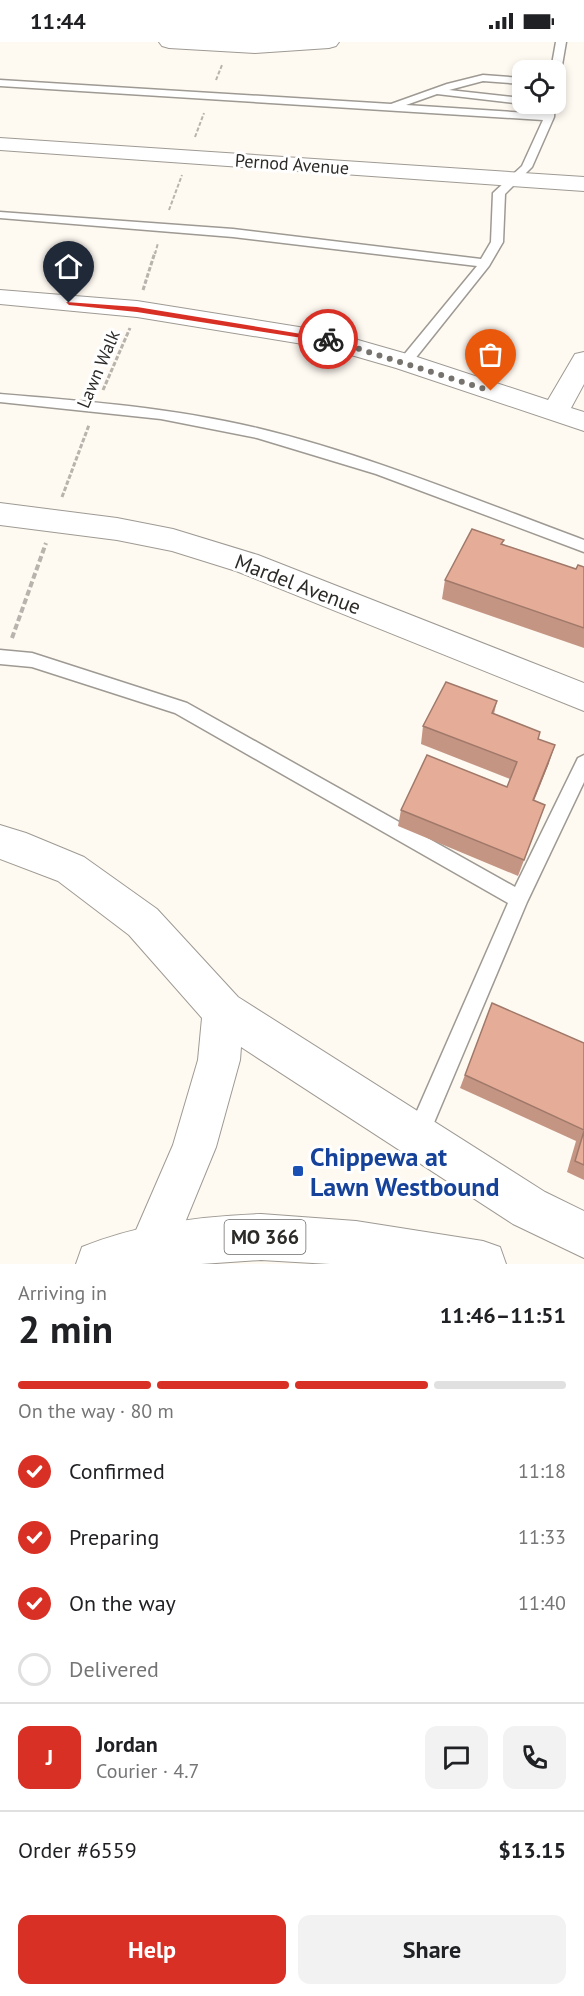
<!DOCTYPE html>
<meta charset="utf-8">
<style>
:root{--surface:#fff;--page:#f2f2f2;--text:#202124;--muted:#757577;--line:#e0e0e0;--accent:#d93025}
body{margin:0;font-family:"PT Sans",sans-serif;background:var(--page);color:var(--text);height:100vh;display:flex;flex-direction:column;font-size:22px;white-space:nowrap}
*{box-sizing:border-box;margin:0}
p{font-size:20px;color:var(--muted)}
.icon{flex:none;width:33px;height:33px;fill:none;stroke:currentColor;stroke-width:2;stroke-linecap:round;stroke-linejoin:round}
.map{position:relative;height:1222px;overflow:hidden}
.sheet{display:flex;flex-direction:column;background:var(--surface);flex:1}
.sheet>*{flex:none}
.fabs{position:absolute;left:512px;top:18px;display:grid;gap:12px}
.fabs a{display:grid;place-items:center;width:54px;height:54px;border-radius:12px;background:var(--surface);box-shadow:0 3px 9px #0003;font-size:30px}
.pin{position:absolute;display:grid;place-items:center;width:51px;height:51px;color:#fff;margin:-62px -26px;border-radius:50% 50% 50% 0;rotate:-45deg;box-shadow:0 0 6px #0007}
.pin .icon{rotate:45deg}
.courier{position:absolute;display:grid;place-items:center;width:60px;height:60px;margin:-30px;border:4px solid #d93025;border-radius:50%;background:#fff;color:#222;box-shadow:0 2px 8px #0007}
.summary em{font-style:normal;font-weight:600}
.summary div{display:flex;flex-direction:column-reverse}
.summary{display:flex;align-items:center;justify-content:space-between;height:102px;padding:0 18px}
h1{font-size:39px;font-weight:600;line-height:45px}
.bar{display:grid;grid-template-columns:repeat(4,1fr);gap:9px 6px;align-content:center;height:72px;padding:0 18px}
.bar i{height:8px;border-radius:4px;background:var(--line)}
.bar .on{background:var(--accent)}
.bar p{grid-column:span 4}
.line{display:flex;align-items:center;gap:15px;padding:0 18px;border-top:2px solid var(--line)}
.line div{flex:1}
.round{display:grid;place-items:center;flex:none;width:63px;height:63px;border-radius:12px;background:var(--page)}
ol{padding:0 18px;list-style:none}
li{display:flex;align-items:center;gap:18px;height:66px}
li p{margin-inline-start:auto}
li .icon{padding:6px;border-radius:50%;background:var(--accent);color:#fff;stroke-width:4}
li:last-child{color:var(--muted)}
li i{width:33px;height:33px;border:3px solid var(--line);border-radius:50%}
.primary-button{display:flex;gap:12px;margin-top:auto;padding:12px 18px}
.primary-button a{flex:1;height:69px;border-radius:12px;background:var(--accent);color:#fff;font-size:24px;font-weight:600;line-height:69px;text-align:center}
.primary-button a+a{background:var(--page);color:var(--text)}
.status{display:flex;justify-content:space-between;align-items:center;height:42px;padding:0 30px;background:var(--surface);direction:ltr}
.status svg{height:16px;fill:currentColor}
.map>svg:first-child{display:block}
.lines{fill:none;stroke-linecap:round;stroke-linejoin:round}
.lane-casing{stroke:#9e9a93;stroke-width:3}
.street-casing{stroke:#9e9a93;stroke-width:2}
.secondary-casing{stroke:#9e9a93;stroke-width:2}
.primary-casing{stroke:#9e9a93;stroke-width:2}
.path-far2{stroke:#b7b3ad;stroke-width:2;stroke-dasharray:4 2;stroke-linecap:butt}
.path-far1{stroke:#b7b3ad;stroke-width:3;stroke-dasharray:4.5 2;stroke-linecap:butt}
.path{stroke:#b7b3ad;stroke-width:4;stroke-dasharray:6 3;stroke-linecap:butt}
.lane{fill:#fff;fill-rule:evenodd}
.street{fill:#fff;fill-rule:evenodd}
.secondary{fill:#fff;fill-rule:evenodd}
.primary{fill:#fff;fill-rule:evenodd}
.wall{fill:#c59583}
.shaded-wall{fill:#a0796a}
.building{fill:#e5ad98;stroke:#a0796a;stroke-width:1.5}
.route{fill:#d93025}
.done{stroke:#76736e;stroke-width:6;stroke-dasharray:0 10.8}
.transit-dot{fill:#1a4fb4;stroke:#fff;stroke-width:2}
.labels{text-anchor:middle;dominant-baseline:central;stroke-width:6;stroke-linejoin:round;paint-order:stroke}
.far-street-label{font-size:18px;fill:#2d2b28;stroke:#fff}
.shield{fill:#fff;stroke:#6c6b68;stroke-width:1.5}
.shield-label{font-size:20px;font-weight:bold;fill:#2d2b28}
.street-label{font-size:21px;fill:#2d2b28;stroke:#fff}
.near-transit-label{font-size:26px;font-weight:bold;fill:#164399;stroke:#fff;text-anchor:start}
</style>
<div class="status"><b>11:44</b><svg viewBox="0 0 49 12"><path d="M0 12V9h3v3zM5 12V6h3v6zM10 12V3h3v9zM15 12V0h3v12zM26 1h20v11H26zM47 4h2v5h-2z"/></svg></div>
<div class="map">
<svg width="584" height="1222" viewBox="0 0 584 1222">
<rect width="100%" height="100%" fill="#fef9f1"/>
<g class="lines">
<g class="lane-casing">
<g id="lane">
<polygon points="556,0 566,0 560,35 555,38 555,28 551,28"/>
<polygon points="483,33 522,36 522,42 483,39 449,48 522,56 522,62 524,62 522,62 437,52 406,63 544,72 546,62 555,60 554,75 532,125 505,152 503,200 489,224 410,323 405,324 398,320 477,224 233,195 0,176 0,170 233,187 481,217 491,200 493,151 522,124 543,78 0,44 0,38 391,62 447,42"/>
<path d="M0 352C86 359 173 366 257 386 369 413 476 458 584 498V510L376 432 257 396 161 377 0 360Z"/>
<polygon points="0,608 32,611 187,661 515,845 578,716 584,713 584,740 527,860 425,1102 417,1105 409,1102 406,1094 508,861 175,671 32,625 0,622"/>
</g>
</g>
<g class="street-casing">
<g id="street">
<polygon points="159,0 339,0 336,4 329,6 255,11 169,6 162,4"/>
<polygon points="0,248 137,259 330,290 414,314 548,358 575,312 584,310 584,342 571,366 584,370 584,389 396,326 327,306 137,275 0,262"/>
<polygon points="0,461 117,476 173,487 258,513 584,641 584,669 236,529 172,509 117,498 0,483"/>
<polygon points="0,783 26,791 84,815 157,867 238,955 545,1150 584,1169 584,1216 513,1182 241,1005 240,1018 216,1105 168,1222 132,1222 127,1209 173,1103 198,1018 202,976 129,893 58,839 0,817"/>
</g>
</g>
<g class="secondary-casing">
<polygon id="secondary" points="0,96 584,135 584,149 0,108"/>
</g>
<g class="primary-casing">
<path id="primary" d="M261 1172 356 1179 483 1199 500 1205 506 1222H330L261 1218 201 1222H76L82 1205C138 1182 201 1174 261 1172Z"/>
</g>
<g class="path-far2">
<polyline points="216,38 222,23"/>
<polyline points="195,95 204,71"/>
<polyline points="169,168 182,133"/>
<polyline points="155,212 158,201"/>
</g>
<g class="path-far1">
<polyline points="143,248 155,210"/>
<polyline points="103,348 130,286"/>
<polyline points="62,455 89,383"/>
</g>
<polyline class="path" points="12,596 46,501"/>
<use href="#lane" class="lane"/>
<use href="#street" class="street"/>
<use href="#secondary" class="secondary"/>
<use href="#primary" class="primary"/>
</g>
<g class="wall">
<polygon points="504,498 502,502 576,527 584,525 584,606 442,557 445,538"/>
<polygon points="497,659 494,672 540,690 538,697 549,721 534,759 545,763 518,834 398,784 401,768 507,745 510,737 421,702 423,684"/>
<polygon points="492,961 584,1001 584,1138 567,1130 576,1099 460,1046"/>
</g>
<polygon class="shaded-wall" points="555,703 549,721 527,775 533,758"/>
<g class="building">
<polygon points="472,487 504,498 501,502 576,527 578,523 584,525 584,586 445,538"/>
<polygon points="446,640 497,659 492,671 540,690 538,697 555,703 533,758 545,763 524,818 401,768 427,713 507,745 517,720 423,684"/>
<polygon points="492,961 584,1001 584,1088 465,1033"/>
<polygon points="584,1089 584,1123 575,1119"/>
</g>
<polygon class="route" points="66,260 137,265 332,297 328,300 137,270 69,263"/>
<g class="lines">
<polyline class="done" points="328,297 491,349"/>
</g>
<rect class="transit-dot" x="292" y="1123" width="12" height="12" rx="3"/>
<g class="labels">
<g class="far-street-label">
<text transform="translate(292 122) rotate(4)">Pernod Avenue</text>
<text transform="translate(98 327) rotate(-67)">Lawn Walk</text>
</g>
<rect class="shield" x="224.5" y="1178" width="81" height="34" rx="4.5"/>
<g class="shield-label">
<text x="265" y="1195">MO 366</text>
</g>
<g class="street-label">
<text transform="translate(298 542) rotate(21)">Mardel Avenue</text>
</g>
<g class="near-transit-label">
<text x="310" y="1114">Chippewa at<tspan x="310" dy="30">Lawn Westbound</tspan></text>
</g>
</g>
</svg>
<div class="fabs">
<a><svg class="icon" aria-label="locate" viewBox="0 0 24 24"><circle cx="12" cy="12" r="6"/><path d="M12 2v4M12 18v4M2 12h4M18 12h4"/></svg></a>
</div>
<div class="pin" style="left:491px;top:349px;background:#ea580c"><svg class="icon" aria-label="bag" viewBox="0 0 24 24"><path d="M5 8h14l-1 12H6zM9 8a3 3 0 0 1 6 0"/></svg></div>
<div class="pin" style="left:69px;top:261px;background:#1f2937"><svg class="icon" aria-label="home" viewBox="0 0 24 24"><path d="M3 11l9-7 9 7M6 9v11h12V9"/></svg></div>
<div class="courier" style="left:328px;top:297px"><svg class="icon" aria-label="bike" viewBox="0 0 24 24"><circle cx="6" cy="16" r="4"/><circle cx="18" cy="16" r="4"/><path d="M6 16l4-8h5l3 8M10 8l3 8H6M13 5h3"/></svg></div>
</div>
<section class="sheet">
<div class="summary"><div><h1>2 min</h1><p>Arriving in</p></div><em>11:46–11:51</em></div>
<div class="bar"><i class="on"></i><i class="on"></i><i class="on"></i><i></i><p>On the way · 80 m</p></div>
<ol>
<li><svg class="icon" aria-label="check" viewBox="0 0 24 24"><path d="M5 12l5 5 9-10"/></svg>Confirmed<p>11:18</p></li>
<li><svg class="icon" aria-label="check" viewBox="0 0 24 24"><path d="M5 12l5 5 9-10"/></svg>Preparing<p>11:33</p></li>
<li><svg class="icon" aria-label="check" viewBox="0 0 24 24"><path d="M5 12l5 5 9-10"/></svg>On the way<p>11:40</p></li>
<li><i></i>Delivered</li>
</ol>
<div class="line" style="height:108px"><b class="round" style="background:var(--accent);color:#fff">J</b><div><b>Jordan</b><p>Courier · 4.7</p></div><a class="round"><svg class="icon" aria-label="chat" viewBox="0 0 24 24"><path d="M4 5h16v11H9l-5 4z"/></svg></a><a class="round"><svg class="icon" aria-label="phone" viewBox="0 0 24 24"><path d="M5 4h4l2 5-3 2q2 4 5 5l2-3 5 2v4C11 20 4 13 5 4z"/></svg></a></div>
<div class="line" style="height:78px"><div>Order #6559</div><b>$13.15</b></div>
<div class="primary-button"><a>Help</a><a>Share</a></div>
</section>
